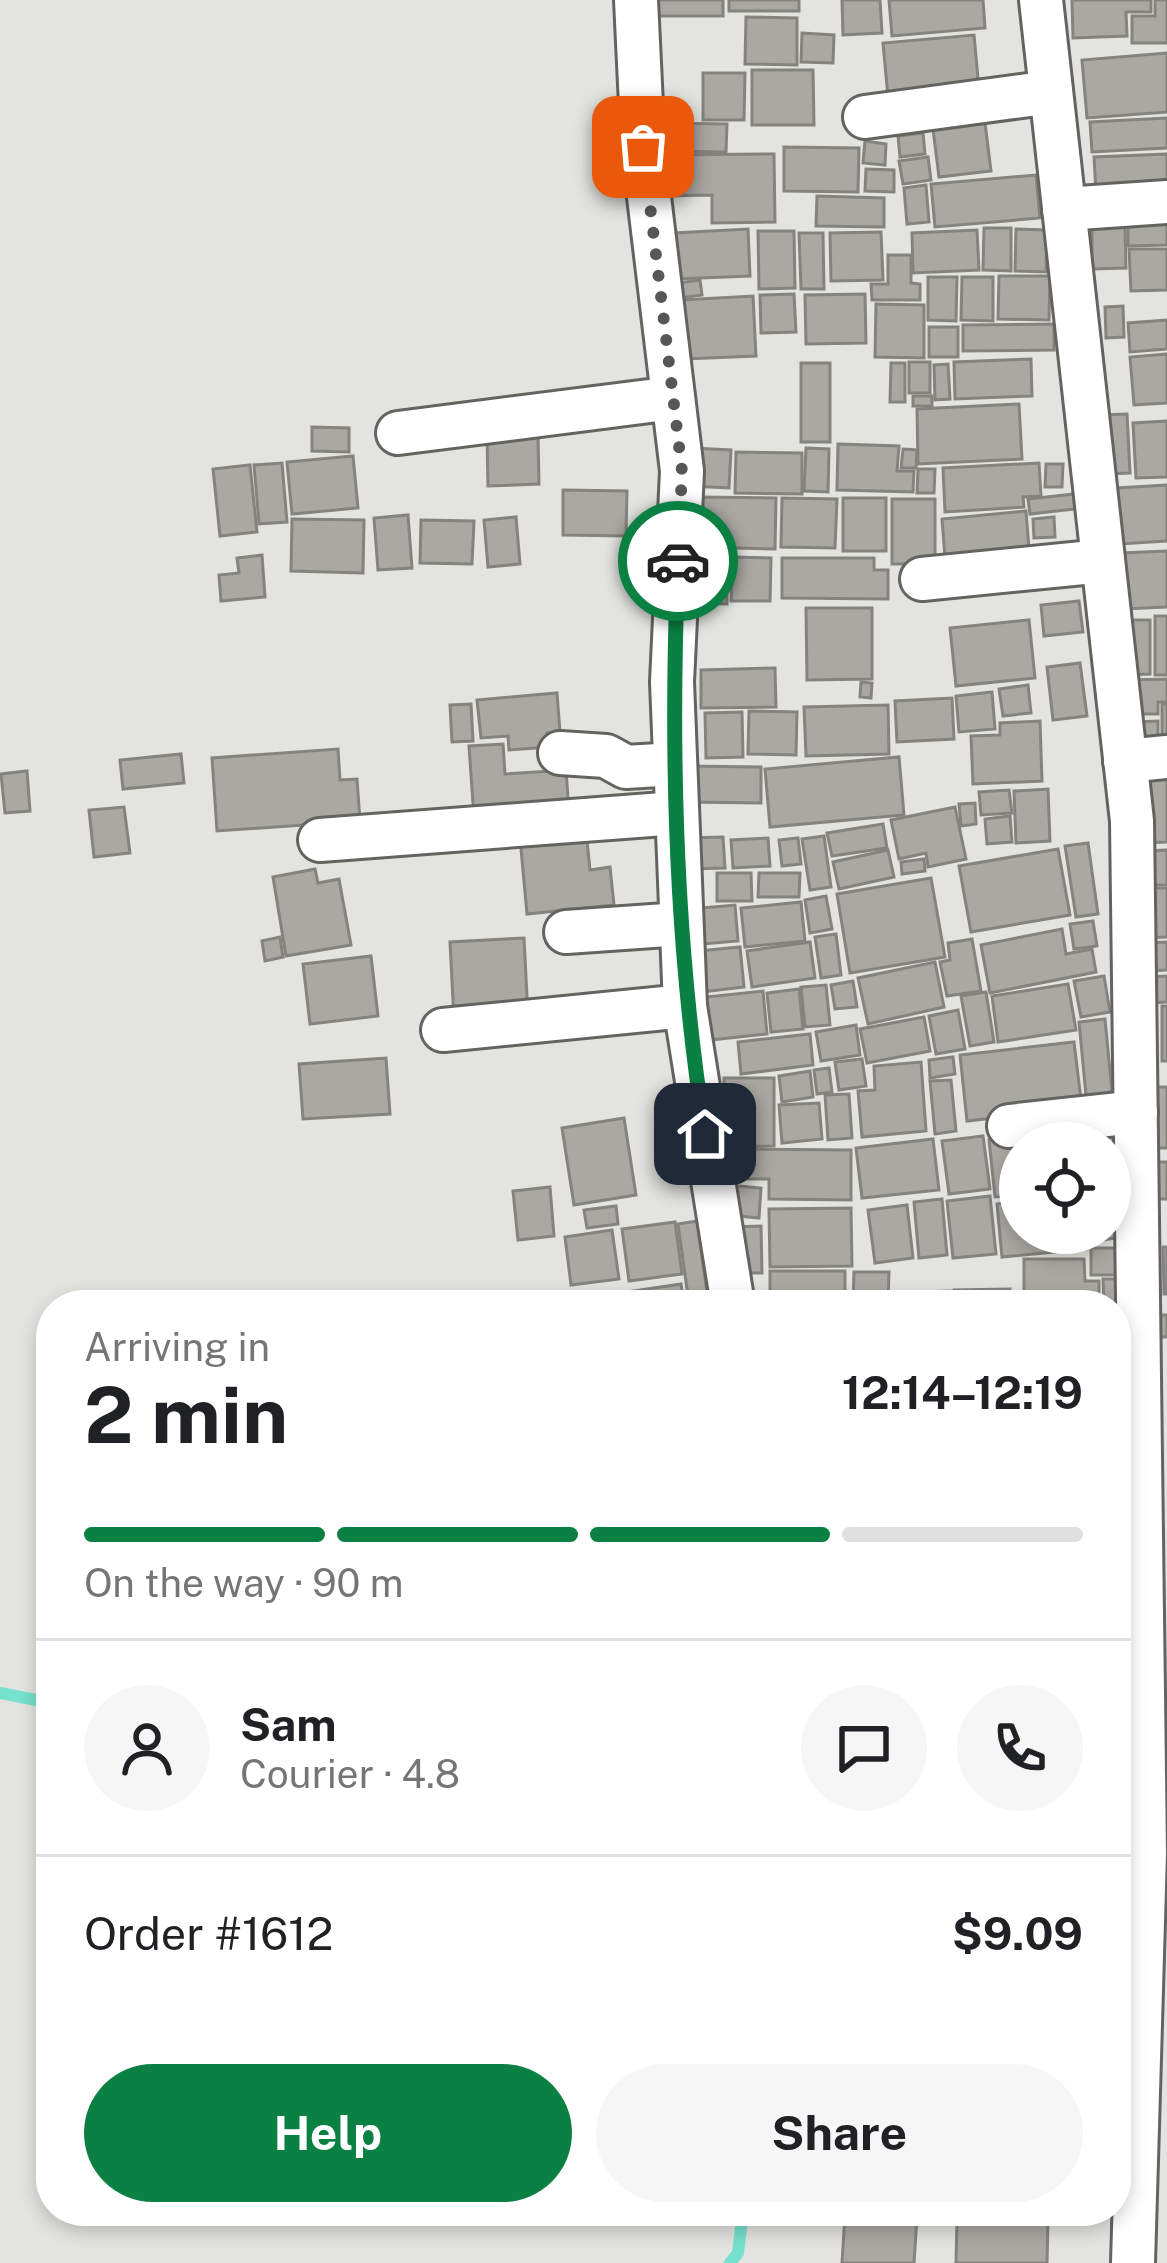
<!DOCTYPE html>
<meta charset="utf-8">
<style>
:root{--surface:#fff;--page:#f6f6f6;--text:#202124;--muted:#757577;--line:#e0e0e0;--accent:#0b8043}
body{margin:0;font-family:"Public Sans",sans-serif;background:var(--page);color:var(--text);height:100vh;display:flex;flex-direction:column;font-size:45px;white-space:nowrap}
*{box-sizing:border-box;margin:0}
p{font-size:39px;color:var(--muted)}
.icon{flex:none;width:66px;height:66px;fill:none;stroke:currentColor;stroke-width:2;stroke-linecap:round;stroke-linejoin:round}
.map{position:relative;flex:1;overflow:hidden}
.drawer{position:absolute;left:36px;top:1290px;width:1095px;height:936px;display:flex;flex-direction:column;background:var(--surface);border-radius:48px;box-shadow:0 6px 18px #0003}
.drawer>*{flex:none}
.fabs{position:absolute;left:999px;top:1122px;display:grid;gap:24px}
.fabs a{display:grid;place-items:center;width:132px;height:132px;border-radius:50%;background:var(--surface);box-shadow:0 6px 18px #0003;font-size:60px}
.pin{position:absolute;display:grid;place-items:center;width:102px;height:102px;color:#fff;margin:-51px;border-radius:24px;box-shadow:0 6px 18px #0006}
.courier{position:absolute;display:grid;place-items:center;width:120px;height:120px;margin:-60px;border:9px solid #0b8043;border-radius:50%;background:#fff;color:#222;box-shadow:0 3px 15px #0007}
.summary em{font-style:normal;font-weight:700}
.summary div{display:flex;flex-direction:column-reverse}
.summary{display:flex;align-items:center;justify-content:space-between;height:204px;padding:0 48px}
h1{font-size:78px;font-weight:700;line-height:90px}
.bar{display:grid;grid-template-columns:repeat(4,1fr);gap:18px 12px;align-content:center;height:144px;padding:0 48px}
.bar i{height:15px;border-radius:9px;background:var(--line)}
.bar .current{background:var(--accent)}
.bar p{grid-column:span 4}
.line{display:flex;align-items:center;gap:30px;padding:0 48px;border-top:3px solid var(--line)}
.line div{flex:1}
.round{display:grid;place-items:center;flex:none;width:126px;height:126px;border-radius:63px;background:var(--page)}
.primary-button{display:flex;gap:24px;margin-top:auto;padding:24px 48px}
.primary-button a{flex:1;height:138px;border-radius:72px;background:var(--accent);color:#fff;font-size:48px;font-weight:700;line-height:138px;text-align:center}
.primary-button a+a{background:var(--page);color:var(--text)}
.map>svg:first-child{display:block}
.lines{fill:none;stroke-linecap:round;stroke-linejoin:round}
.stream{stroke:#76e1cf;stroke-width:12}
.building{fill:#aaa8a3;stroke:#85837f;stroke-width:3}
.minor-casing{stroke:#636460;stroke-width:48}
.minor{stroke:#fff;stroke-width:42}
.done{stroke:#575855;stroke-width:12;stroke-dasharray:0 21.6}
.route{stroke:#0b8043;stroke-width:15}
</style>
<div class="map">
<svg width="1167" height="2263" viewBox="0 0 1167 2263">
<rect width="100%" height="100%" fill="#e3e4df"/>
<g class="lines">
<g class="stream">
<polyline points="0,1693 51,1703"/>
<polyline points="730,2263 738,2253 743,2211"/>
</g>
</g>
<g class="building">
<rect x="646" y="0" width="77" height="16"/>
<rect x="729" y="0" width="70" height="11"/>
<polygon points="842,0 880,0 882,33 843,35"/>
<polygon points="889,0 983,0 985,28 892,36"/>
<polygon points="1072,0 1151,0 1151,12 1126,12 1127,36 1073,38"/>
<polygon points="1155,0 1167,0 1167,43 1132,43 1132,16 1155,16"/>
<polygon points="746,17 797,18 797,65 745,64"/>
<polygon points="802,33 834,35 833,63 801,62"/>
<polygon points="974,35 979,89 888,97 883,43"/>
<polygon points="1167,53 1167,112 1087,118 1082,60"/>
<polygon points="752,70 813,70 814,125 752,125"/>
<polygon points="703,73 745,73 744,120 703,120"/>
<polygon points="1167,118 1167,148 1092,152 1090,122"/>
<polygon points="661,123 727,124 726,152 660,151"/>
<polygon points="985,123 991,171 939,177 933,129"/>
<polygon points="923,133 925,154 900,157 898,136"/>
<polygon points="865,141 886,144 885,165 863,163"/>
<polygon points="784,147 859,148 858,192 784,191"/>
<polygon points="774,154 775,222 712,223 712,195 662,196 661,155"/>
<polygon points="1167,154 1167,190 1096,192 1094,157"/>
<polygon points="928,157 931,180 903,184 899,161"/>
<polygon points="866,169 894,170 894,192 865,191"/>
<polygon points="1036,175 1040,218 935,227 931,184"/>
<polygon points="926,185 929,222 907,224 904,188"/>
<polygon points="817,196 884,198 884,227 816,226"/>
<polygon points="1167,219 1167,245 1128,246 1128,220"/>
<polygon points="1125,225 1126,268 1092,269 1092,226"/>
<polygon points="984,228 1011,228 1011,271 983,270"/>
<polygon points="748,229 750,276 676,279 674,233"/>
<polygon points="1016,229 1047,230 1046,272 1015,271"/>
<polygon points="977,230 979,270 913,273 912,233"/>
<polygon points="758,231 794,231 795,288 759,289"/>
<polygon points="881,232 883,280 831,281 830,233"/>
<polygon points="799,233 823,233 824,289 801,289"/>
<polygon points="1129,249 1167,249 1167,290 1131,291"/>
<polygon points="888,255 911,255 911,283 920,284 920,300 872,300 871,284 888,284"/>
<polygon points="999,276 1050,276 1049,320 998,319"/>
<polygon points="928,277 957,277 956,321 928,320"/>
<polygon points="962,277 993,277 993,321 961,320"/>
<polygon points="700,280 702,295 680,298 678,283"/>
<polygon points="794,294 796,332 761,333 760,295"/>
<polygon points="865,294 866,343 806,344 805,295"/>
<polygon points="753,296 756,356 685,359 682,300"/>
<polygon points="876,304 924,305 924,358 875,357"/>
<polygon points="1123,306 1124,337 1106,338 1105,307"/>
<polygon points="1167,320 1167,349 1130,352 1128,323"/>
<polygon points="1054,324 1054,350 963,351 963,325"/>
<rect x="929" y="327" width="29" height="30"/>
<polygon points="1167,354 1167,403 1134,405 1130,357"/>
<polygon points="1031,359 1032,396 955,399 954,362"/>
<rect x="909" y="362" width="21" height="31"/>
<rect x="801" y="363" width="29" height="79"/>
<polygon points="891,363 905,363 905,402 890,402"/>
<polygon points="948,364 950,399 935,400 934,365"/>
<rect x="913" y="396" width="19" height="10"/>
<polygon points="1019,404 1022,459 918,464 917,409"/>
<polygon points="1127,414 1130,473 1105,474 1102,415"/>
<polygon points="1167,421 1167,477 1136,478 1133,423"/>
<polygon points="312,427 349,428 349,452 312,451"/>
<polygon points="538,434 539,484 488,486 487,436"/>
<polygon points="838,444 899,446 897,471 914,471 913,492 837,490"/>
<polygon points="692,448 731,450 729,488 690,486"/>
<polygon points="806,448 829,449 828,492 804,491"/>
<polygon points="903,449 917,450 916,468 901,468"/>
<polygon points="736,452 802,453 802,494 735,493"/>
<polygon points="353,456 358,508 292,514 287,462"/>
<polygon points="282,463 287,522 259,524 254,465"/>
<polygon points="1039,463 1041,496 1023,497 1024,507 945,512 943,468"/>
<polygon points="1046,464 1063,464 1062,487 1045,487"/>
<polygon points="250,465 257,532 220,536 213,469"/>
<polygon points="918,469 935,469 934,493 917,493"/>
<polygon points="1167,485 1167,541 1120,544 1117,488"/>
<polygon points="563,490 627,491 626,536 563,535"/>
<polygon points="1074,494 1075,509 1030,514 1028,499"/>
<polygon points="699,497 776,498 775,549 697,547"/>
<polygon points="782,498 837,499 835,548 781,547"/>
<rect x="843" y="498" width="43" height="53"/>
<rect x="892" y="499" width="43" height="65"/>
<polygon points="1026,511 1030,562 946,570 942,519"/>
<polygon points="408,515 412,568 378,570 374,518"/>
<polygon points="516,517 520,564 488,567 484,520"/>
<polygon points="1054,517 1055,537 1034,538 1033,519"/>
<polygon points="292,519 364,520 363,573 291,571"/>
<polygon points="421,520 474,521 472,564 420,563"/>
<polygon points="1167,551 1167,607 1123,609 1121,553"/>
<polygon points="695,553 727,554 727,604 694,603"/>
<polygon points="262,555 265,597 221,601 219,575 239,573 237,558"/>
<polygon points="733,557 771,558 770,601 731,601"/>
<polygon points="782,558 874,558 874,570 888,570 888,599 782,598"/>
<polygon points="1079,601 1083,632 1044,636 1041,605"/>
<polygon points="806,608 872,608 872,679 807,680"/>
<rect x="1155" y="616" width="12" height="59"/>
<polygon points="1029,620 1035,678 956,686 950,628"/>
<polygon points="1124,620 1150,620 1150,674 1124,675"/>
<polygon points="1080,663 1087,716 1053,720 1047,667"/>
<polygon points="775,668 776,707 701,708 701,670"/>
<polygon points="1167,679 1167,702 1158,702 1158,714 1129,714 1129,680"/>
<polygon points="861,682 872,683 871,698 860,697"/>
<polygon points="1028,685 1031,713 1003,716 999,689"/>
<polygon points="992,692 995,729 959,732 956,696"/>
<polygon points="557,693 560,732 547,733 549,747 509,750 508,736 481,738 477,700"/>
<polygon points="952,698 954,739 897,742 895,701"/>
<polygon points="471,704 473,741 452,742 450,705"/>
<rect x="1162" y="704" width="5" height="43"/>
<polygon points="888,705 889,754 806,756 804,707"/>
<polygon points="749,711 797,712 796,755 748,754"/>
<polygon points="742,712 743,757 706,758 705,713"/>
<polygon points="1040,721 1042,781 973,784 971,736 1000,735 1000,723"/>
<polygon points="1158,721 1158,751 1132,750 1133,722"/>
<polygon points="503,744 505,774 566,770 569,811 474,818 469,746"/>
<polygon points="338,749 340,780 357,779 360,821 217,831 212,758"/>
<polygon points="181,754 184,783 123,789 120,760"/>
<polygon points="899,757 904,815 770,827 765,769"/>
<polygon points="685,766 761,767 761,803 684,802"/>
<polygon points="27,771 30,811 5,813 1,774"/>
<polygon points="1167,773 1167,842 1142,843 1140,774"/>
<polygon points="1048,789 1050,841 1016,843 1014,791"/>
<polygon points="1009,790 1012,813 981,815 979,792"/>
<polygon points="975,803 976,824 961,826 959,804"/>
<polygon points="124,807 130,853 94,857 89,810"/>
<polygon points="955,807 966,859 928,867 926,853 899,859 891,820"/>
<polygon points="1010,816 1012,842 987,844 985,819"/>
<polygon points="883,824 887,848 832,856 827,833"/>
<polygon points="586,831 590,870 610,867 614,905 527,914 520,838"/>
<polygon points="824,836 831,887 810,890 802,839"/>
<polygon points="723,837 725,868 688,869 686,838"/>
<polygon points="768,838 770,866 733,868 731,840"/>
<polygon points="798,838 801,864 782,866 779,840"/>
<polygon points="1088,843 1098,914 1076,917 1065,846"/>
<polygon points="1058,849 1070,915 971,932 959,866"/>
<polygon points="888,850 894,877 839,889 833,862"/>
<polygon points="1167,850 1167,885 1145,885 1144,851"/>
<polygon points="924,859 925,871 902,874 901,862"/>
<polygon points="315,869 318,883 339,879 351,945 286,956 273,877"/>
<polygon points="717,873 751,873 752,901 717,901"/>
<polygon points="759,873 800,873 799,897 758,897"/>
<polygon points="931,878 945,957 850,973 837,894"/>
<polygon points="1141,888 1167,888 1167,937 1142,938"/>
<polygon points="826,896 832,929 810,933 805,900"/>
<polygon points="801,902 805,941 745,947 741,908"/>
<polygon points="735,905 738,941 692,945 689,909"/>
<polygon points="1093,921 1097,946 1074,949 1070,924"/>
<polygon points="1062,929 1066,954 1092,949 1096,972 990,993 981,945"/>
<polygon points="836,934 841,975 821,978 815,937"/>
<polygon points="280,937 283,957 265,961 262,941"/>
<polygon points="524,938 528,1016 454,1020 450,942"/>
<polygon points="972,939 981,991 947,996 940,962 950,960 948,943"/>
<polygon points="810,942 815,978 752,987 747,951"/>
<polygon points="1167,942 1167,970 1148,971 1146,943"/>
<polygon points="740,947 744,987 693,993 688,952"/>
<polygon points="371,956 378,1016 310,1024 303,964"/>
<polygon points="935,962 944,1007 868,1024 858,978"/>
<polygon points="1104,976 1110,1012 1081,1017 1074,981"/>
<polygon points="1167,976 1167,1002 1151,1003 1150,977"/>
<polygon points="853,981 857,1007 835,1009 831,985"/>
<polygon points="1068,984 1076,1030 998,1042 992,996"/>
<polygon points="826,985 830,1025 805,1027 801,987"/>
<polygon points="799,989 803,1029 771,1032 767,993"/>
<polygon points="763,991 767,1034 710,1040 706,997"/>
<polygon points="986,992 994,1042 970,1046 961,996"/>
<rect x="1162" y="1006" width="5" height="55"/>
<polygon points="958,1010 965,1049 936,1054 929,1016"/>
<polygon points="924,1017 930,1051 867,1063 860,1029"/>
<polygon points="1105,1019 1113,1103 1087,1106 1079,1022"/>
<polygon points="856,1025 860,1055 821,1061 816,1032"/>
<polygon points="810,1034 813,1065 741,1074 738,1042"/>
<polygon points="1074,1042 1082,1108 967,1121 960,1055"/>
<polygon points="953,1057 955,1074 930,1078 929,1060"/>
<polygon points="386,1058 390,1114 303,1119 299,1064"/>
<polygon points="862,1059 866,1086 839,1090 835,1062"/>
<polygon points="921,1062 926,1131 862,1137 858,1091 875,1090 874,1066"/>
<polygon points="829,1068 832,1092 817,1094 814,1070"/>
<polygon points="810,1071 813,1097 782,1102 779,1076"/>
<polygon points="724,1078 774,1078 774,1146 725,1147"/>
<polygon points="951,1080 956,1131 935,1134 930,1081"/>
<polygon points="1156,1087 1167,1087 1167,1148 1157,1148"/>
<polygon points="849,1094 852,1138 828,1140 825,1095"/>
<polygon points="819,1103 822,1139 782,1143 779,1105"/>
<polygon points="624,1118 636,1195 574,1205 562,1128"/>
<polygon points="1113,1122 1118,1164 1110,1165 1110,1143 1085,1143 1083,1125"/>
<polygon points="1079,1130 1080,1143 1020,1143 1020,1195 995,1197 989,1140"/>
<polygon points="983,1136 990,1189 949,1194 942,1141"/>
<polygon points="933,1139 939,1190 862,1198 856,1148"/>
<polygon points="743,1149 851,1150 851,1200 769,1199 769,1179 743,1179"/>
<rect x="1157" y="1162" width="10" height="37"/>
<polygon points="1111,1180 1117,1238 1094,1241 1093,1233 1110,1233"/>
<polygon points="729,1185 761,1188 759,1218 727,1215"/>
<polygon points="550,1187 554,1236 518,1240 513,1191"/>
<polygon points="990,1196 996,1254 953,1258 947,1201"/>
<polygon points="942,1199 947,1255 919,1258 914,1202"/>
<polygon points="1020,1201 1020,1233 1085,1233 1087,1249 1002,1257 997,1204"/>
<polygon points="907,1205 913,1258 875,1263 868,1210"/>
<polygon points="616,1206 618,1224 587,1228 584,1210"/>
<polygon points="851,1208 852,1266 770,1267 769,1209"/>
<polygon points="697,1221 707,1293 688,1296 678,1224"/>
<polygon points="675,1222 682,1274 629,1281 622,1229"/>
<polygon points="761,1226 762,1273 734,1273 732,1227"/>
<polygon points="612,1230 619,1279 571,1285 565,1237"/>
<polygon points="1163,1247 1167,1247 1167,1294 1164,1294"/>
<polygon points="1091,1248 1115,1248 1116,1275 1091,1275"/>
<polygon points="1024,1259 1084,1259 1085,1281 1099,1281 1099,1305 1024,1305"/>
<rect x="770" y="1271" width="75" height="34"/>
<polygon points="854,1272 889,1272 888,1304 853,1303"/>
<polygon points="1103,1279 1120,1279 1120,1304 1104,1304"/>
<polygon points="681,1284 684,1305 622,1305 620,1293"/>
<polygon points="1010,1289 1010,1305 954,1305 954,1290"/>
<polygon points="950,1291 950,1305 922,1305 922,1292"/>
<polygon points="1161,1315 1167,1315 1167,1337 1160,1337"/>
<rect x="1116" y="1490" width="13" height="52"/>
<polygon points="1116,1548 1132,1548 1134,1603 1116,1604"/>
<rect x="1116" y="1662" width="12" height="48"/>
<polygon points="1116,1892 1132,1892 1131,1922 1116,1922"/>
<rect x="1060" y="2211" width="37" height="10"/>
<polygon points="845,2214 917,2217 914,2263 842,2263"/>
<polygon points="957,2219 1048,2220 1047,2263 956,2263"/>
</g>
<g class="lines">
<g class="minor-casing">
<g id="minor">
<polyline points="636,0 643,147 682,471 672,682 685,1006 733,1305"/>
<polyline points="1041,0 1132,821 1145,1853 1133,2263"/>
<polyline points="865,117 1051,92"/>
<polyline points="1064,209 1167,202"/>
<polyline points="398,433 673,398"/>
<polyline points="922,579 1103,561"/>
<polyline points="560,753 606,756 626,767 675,764"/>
<polyline points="1125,761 1167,757"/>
<polyline points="320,840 677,813"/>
<polyline points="566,932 681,924"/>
<polyline points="443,1030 685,1006"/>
<polyline points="1009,1126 1136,1112"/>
</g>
</g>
<use href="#minor" class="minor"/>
</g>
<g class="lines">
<polyline class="done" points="643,147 682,471 678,561"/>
<path class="route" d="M678 561C670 752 675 945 705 1134"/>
</g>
</svg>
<div class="fabs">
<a><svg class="icon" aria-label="locate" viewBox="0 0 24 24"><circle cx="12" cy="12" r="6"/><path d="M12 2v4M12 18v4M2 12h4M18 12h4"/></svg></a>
</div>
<div class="pin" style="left:643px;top:147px;background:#ea580c"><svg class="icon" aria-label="bag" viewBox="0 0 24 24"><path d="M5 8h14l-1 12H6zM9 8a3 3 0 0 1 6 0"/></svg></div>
<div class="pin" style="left:705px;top:1134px;background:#1f2937"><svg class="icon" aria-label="home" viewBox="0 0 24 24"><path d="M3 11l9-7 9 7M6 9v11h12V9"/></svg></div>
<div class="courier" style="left:678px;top:561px"><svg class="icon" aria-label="car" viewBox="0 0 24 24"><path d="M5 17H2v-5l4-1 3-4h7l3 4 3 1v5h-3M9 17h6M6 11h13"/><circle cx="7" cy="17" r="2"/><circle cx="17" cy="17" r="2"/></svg></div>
<section class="drawer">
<div class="summary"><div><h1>2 min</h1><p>Arriving in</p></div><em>12:14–12:19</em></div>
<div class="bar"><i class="current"></i><i class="current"></i><i class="current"></i><i></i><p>On the way · 90 m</p></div>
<div class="line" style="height:216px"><a class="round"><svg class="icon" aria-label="person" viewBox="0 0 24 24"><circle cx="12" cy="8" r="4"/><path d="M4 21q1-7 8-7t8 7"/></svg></a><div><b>Sam</b><p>Courier · 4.8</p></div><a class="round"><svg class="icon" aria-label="chat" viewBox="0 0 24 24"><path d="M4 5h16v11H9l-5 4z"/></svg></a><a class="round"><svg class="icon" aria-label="phone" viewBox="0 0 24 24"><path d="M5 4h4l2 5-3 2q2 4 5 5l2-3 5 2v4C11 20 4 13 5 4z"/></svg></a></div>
<div class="line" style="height:156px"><div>Order #1612</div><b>$9.09</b></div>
<div class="primary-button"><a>Help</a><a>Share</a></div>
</section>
</div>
